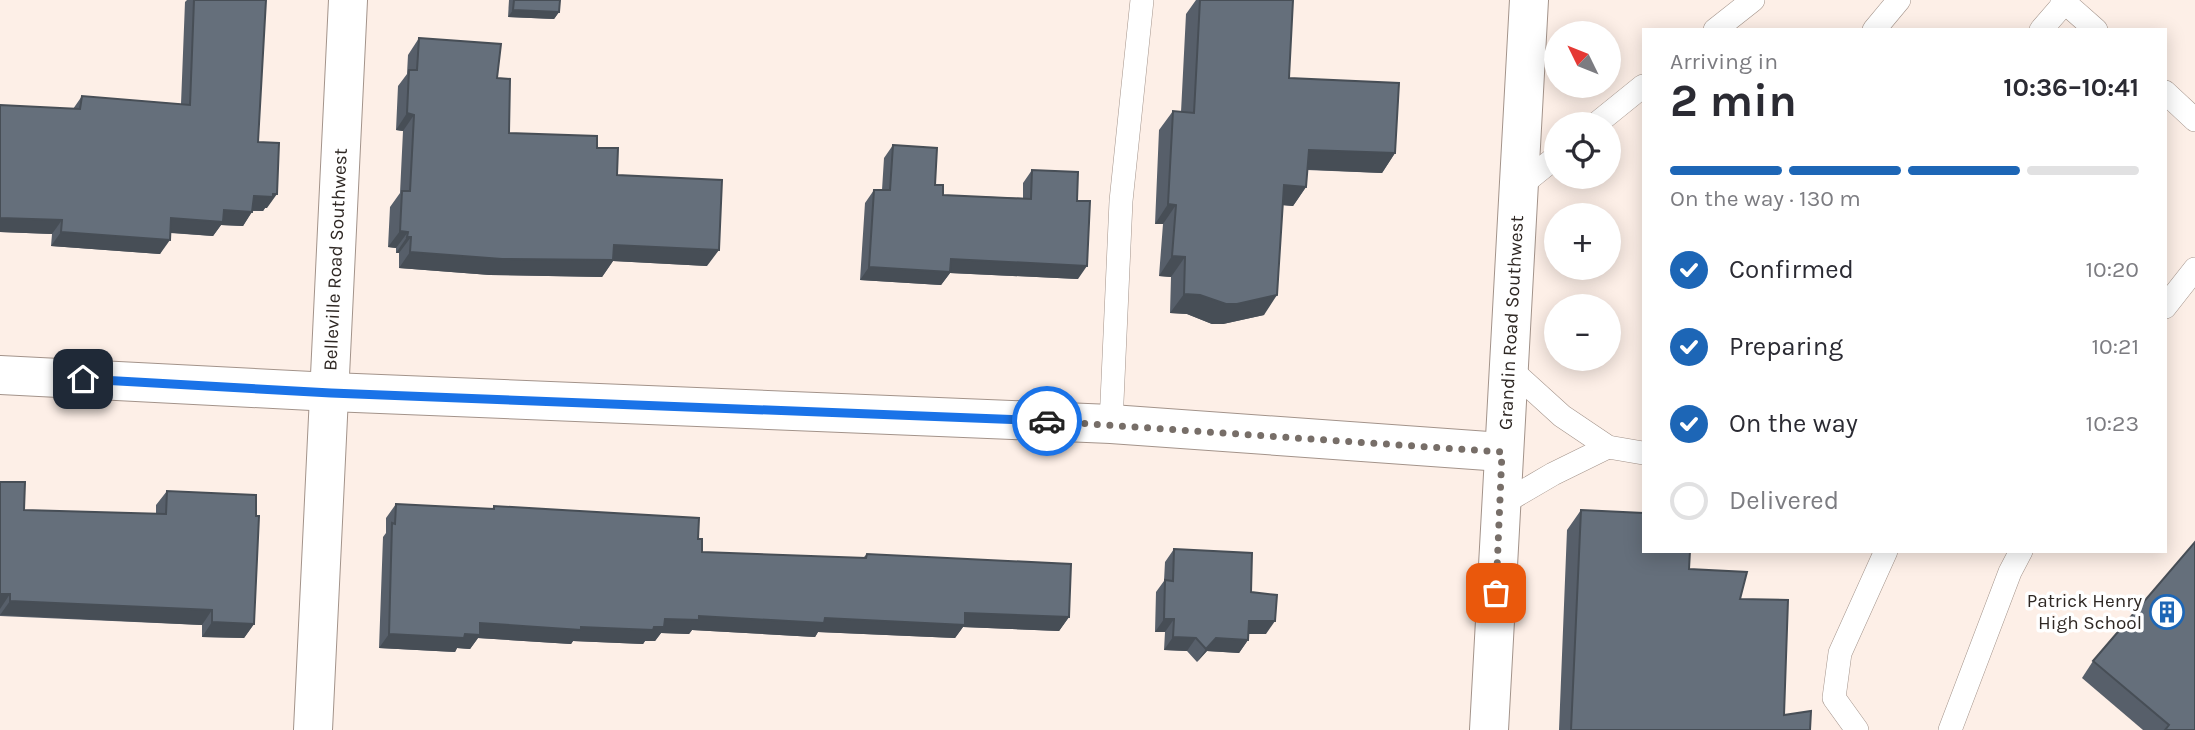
<!DOCTYPE html>
<meta charset="utf-8">
<style>
:root{--surface:#fff;--page:#f2f2f3;--text:#2b2b33;--muted:#7c7c81;--line:#e1e1e2;--accent:#1d66b6}
body{margin:0;font-family:Karla,sans-serif;background:var(--page);color:var(--text);height:100vh;display:flex;flex-direction:column;font-size:26px;white-space:nowrap}
*{box-sizing:border-box;margin:0}
p{font-size:23px;color:var(--muted)}
.icon{flex:none;width:38px;height:38px;fill:none;stroke:currentColor;stroke-width:2;stroke-linecap:round;stroke-linejoin:round}
.map{position:relative;flex:1;overflow:hidden}
.sheet{position:absolute;left:1642px;top:28px;width:525px;height:525px;display:flex;flex-direction:column;background:var(--surface);border-radius:0px;box-shadow:0 4px 18px #0003}
.sheet>*{flex:none}
.needle{width:46px;rotate:313deg}
.fabs{position:absolute;left:1544px;top:21px;display:grid;gap:14px}
.fabs a{display:grid;place-items:center;width:77px;height:77px;border-radius:50%;background:var(--surface);box-shadow:0 4px 18px #0003;font-size:35px}
.pin{position:absolute;display:grid;place-items:center;width:60px;height:60px;color:#fff;margin:-30px;border-radius:14px;box-shadow:0 4px 10px #0006}
.courier{position:absolute;display:grid;place-items:center;width:70px;height:70px;margin:-35px;border:5px solid #1a73e8;border-radius:50%;background:#fff;color:#222;box-shadow:0 2px 9px #0007}
.overview em{font-style:normal;font-weight:700}
.overview div{display:flex;flex-direction:column-reverse}
.overview{display:flex;align-items:center;justify-content:space-between;height:119px;padding:0 28px}
h1{font-size:46px;font-weight:700;line-height:52px}
.bar{display:grid;grid-template-columns:repeat(4,1fr);gap:10px 7px;align-content:center;height:84px;padding:0 28px}
.bar i{height:9px;border-radius:5px;background:var(--line)}
.bar .selected{background:var(--accent)}
.bar p{grid-column:span 4}
ol{padding:0 28px;list-style:none}
li{display:flex;align-items:center;gap:21px;height:77px}
li p{margin-inline-start:auto}
li .icon{padding:7px;border-radius:50%;background:var(--accent);color:#fff;stroke-width:4}
li:last-child{color:var(--muted)}
li i{width:38px;height:38px;border:4px solid var(--line);border-radius:50%}
.map>svg:first-child{display:block}
.lines{fill:none;stroke-linecap:round;stroke-linejoin:round}
.lane-casing{stroke:#a3938a;stroke-width:24}
.street-casing{stroke:#a3938a;stroke-width:40}
.secondary-casing{stroke:#a3938a;stroke-width:40}
.lane{stroke:#fff;stroke-width:23}
.street{stroke:#fff;stroke-width:38}
.secondary{stroke:#fff;stroke-width:38}
.wall{fill:#575f6a}
.shaded-wall{fill:#474e56}
.building{fill:#656f7b;stroke:#474e56;stroke-width:2}
.done{stroke:#776e68;stroke-width:7;stroke-dasharray:0 12.6}
.route{stroke:#1a73e8;stroke-width:9}
.labels{text-anchor:middle;dominant-baseline:central;stroke-width:7;stroke-linejoin:round;paint-order:stroke}
.street-label{font-size:19px;fill:#2f2824;stroke:#fff}
.poi-label{font-size:19px;fill:#2f2824;stroke:#fff;text-anchor:end}
</style>
<div class="map">
<svg width="2195" height="730" viewBox="0 0 2195 730">
<rect width="100%" height="100%" fill="#fdefe7"/>
<g class="lines">
<g class="lane-casing">
<g id="lane">
<polyline points="2062,0 2096,30"/>
<polyline points="1715,30 1753,0"/>
<polyline points="1874,30 1899,0"/>
<polyline points="2041,30 2067,0"/>
<polyline points="2165,92 2195,120"/>
<polyline points="1596,124 1643,86"/>
<polyline points="1520,186 1556,157"/>
<polyline points="2165,307 2195,269"/>
<polyline points="1508,367 1562,416 1608,447 1643,453"/>
<polyline points="1111,424 1121,201 1142,0"/>
<polyline points="1500,505 1553,474 1608,447"/>
<polyline points="1857,730 1834,698 1840,653 1886,551"/>
<polyline points="1950,730 2010,572 2021,551"/>
</g>
</g>
<g class="street-casing">
<g id="street">
<polyline points="0,375 331,392 1111,424 1502,452"/>
<path id="s1" d="M313 730 348 0"/>
</g>
</g>
<g class="secondary-casing">
<g id="secondary">
<path id="s2" d="M1489 730 1529 0"/>
</g>
</g>
<use href="#lane" class="lane"/>
<use href="#street" class="street"/>
<use href="#secondary" class="secondary"/>
</g>
<g class="wall">
<polygon points="187,0 266,0 258,142 267,208 265,208 263,211 252,211 243,226 221,225 213,236 170,233 160,254 51,246 52,234 0,232 0,105 73,109 82,96 181,104 185,2"/>
<polygon points="509,0 560,0 559,12 554,19 508,17"/>
<polygon points="1196,0 1293,0 1289,78 1395,153 1382,173 1307,170 1306,187 1293,206 1282,205 1264,315 1223,324 1212,324 1187,314 1170,313 1171,277 1159,276 1163,224 1155,224 1159,130 1173,111 1181,112 1186,14"/>
<polygon points="419,38 497,78 509,133 597,148 617,175 707,266 613,261 602,277 490,275 399,268 399,253 396,253 396,248 388,247 390,207 400,193 403,131 396,130 398,86 407,74 408,55"/>
<polygon points="893,145 935,185 943,195 1023,198 1023,183 1032,170 1077,201 1078,279 950,273 941,285 860,280 865,203 874,190 882,190 884,158"/>
<polygon points="0,482 24,510 156,514 156,505 167,491 254,624 244,638 202,637 202,625 0,616"/>
<polygon points="396,504 492,509 494,506 698,539 702,552 863,558 867,554 1069,617 1059,631 963,627 955,638 818,632 815,637 692,630 689,634 661,633 655,641 645,641 643,644 573,641 571,644 478,638 470,649 457,648 455,652 379,648 383,537 386,533 386,518"/>
<polygon points="1581,510 1689,569 1740,599 1784,715 1810,730 1559,730 1567,530"/>
<polygon points="1174,549 1266,634 1249,634 1248,640 1239,653 1207,651 1197,662 1187,651 1164,650 1165,632 1155,632 1156,592 1164,581 1165,562"/>
<polygon points="2093,661 2195,730 2143,730 2082,678"/>
</g>
<g class="shaded-wall">
<polygon points="513,10 559,12 554,19 508,17"/>
<polygon points="407,113 414,115 403,131 396,130"/>
<polygon points="1309,150 1395,153 1382,173 1295,169"/>
<polygon points="1284,185 1306,187 1293,206 1270,204"/>
<polygon points="273,194 277,194 267,208 265,208 263,211 244,210 254,196"/>
<polygon points="1168,204 1176,205 1163,224 1155,224"/>
<polygon points="224,210 252,212 243,226 221,225 213,236 162,232 171,218"/>
<polygon points="0,218 62,220 52,234 0,232"/>
<polygon points="400,231 408,232 396,248 388,247"/>
<polygon points="61,232 170,240 160,254 51,246"/>
<polygon points="407,237 411,237 399,253 396,253"/>
<polygon points="614,245 719,250 707,266 613,261 602,277 490,275 399,268 410,252"/>
<polygon points="1172,256 1185,257 1171,277 1159,276"/>
<polygon points="951,259 1087,266 1078,279 950,273 941,285 860,280 869,267"/>
<polygon points="1184,294 1277,295 1264,315 1223,324 1212,324 1187,314 1170,313"/>
<polygon points="0,594 10,594 0,609"/>
<polygon points="10,601 212,610 202,625 0,615"/>
<polygon points="965,613 1069,617 1059,631 963,627 955,638 818,632 815,637 692,630 689,634 661,633 655,641 645,641 643,644 573,641 571,644 478,638 470,649 457,648 455,652 379,648 389,634 465,634 480,623 581,627 654,627 665,619 699,616 825,618"/>
<polygon points="1164,619 1174,619 1165,632 1155,632"/>
<polygon points="1249,621 1275,621 1266,634 1240,634"/>
<polygon points="212,622 254,624 244,638 202,637"/>
<polygon points="1173,637 1196,638 1187,651 1164,650"/>
<polygon points="1216,638 1248,640 1239,653 1207,651 1197,662 1206,649"/>
</g>
<g class="building">
<polygon points="194,0 266,0 258,142 279,143 277,194 273,194 273,197 254,196 252,212 224,210 223,222 171,218 170,240 61,232 62,220 0,218 0,105 80,109 82,96 190,105"/>
<polygon points="514,0 560,0 559,12 513,10"/>
<polygon points="1200,0 1293,0 1289,78 1399,83 1395,153 1309,150 1306,187 1284,185 1277,295 1237,304 1226,304 1200,295 1184,294 1185,257 1172,256 1176,205 1168,204 1173,111 1194,113"/>
<polygon points="419,38 501,44 497,78 510,79 509,133 597,136 597,148 618,148 617,175 722,180 719,250 614,245 613,260 502,259 410,252 411,237 407,237 408,232 400,231 402,191 410,191 414,115 407,113 409,70 417,70"/>
<polygon points="893,145 937,148 935,185 943,185 943,195 1031,199 1032,170 1078,172 1077,201 1090,201 1087,266 951,259 950,272 869,267 874,190 890,190"/>
<polygon points="0,482 25,482 24,510 166,514 167,491 256,495 256,516 259,516 254,624 212,622 212,610 10,601 10,594 0,594"/>
<polygon points="396,504 494,509 494,506 699,518 698,539 702,539 702,552 866,558 867,554 1071,564 1069,617 965,613 965,625 825,618 824,623 699,616 699,620 665,619 664,627 654,627 653,630 581,627 581,630 480,623 480,635 465,634 464,638 389,634 392,523 395,524"/>
<polygon points="1581,510 1643,513 1643,551 1690,551 1689,569 1747,572 1740,599 1788,600 1784,715 1811,711 1810,730 1571,730"/>
<polygon points="2195,542 2195,730 2165,730 2169,725 2093,661"/>
<polygon points="1174,549 1252,553 1251,592 1277,595 1275,621 1249,621 1248,640 1216,638 1206,649 1196,638 1173,637 1174,619 1164,619 1165,580 1173,581"/>
</g>
<g class="lines">
<polyline class="done" points="1047,421 1502,452 1496,593"/>
<polyline class="route" points="83,379 331,393 1047,421"/>
</g>
<defs>
<g id="building-ring" transform="scale(1.75)"><circle r="9.5" fill="#fff" stroke="#1d66b6" stroke-width="1.5"/><path d="M-4-6H4V6H1V3H-1V6H-4ZM-2.5-4.3h1.7v1.8h-1.7ZM.8-4.3h1.7v1.8H.8ZM-2.5-1h1.7V.8h-1.7ZM.8-1h1.7V.8H.8Z" fill="#1d66b6"/></g>
</defs>
<g fill-rule="evenodd">
<use href="#building-ring" x="2167" y="612"/>
</g>
<g class="labels">
<g class="street-label">
<text stroke="none"><textPath href="#s1" startOffset="471">Belleville Road Southwest</textPath></text>
<text stroke="none"><textPath href="#s2" startOffset="408">Grandin Road Southwest</textPath></text>
</g>
<g class="poi-label">
<text x="2142" y="601">Patrick Henry<tspan x="2142" dy="22">High School</tspan></text>
</g>
</g>
</svg>
<div class="fabs">
<a><svg class="needle" viewBox="-14 -14 28 28"><path d="M0-13l5 13h-10z" fill="#e53935"/><path d="M0 13l5-13h-10z" fill="#7c7c81"/></svg></a>
<a><svg class="icon" aria-label="locate" viewBox="0 0 24 24"><circle cx="12" cy="12" r="6"/><path d="M12 2v4M12 18v4M2 12h4M18 12h4"/></svg></a>
<a>+</a>
<a>−</a>
</div>
<div class="pin" style="left:1496px;top:593px;background:#ea580c"><svg class="icon" aria-label="bag" viewBox="0 0 24 24"><path d="M5 8h14l-1 12H6zM9 8a3 3 0 0 1 6 0"/></svg></div>
<div class="pin" style="left:83px;top:379px;background:#1f2937"><svg class="icon" aria-label="home" viewBox="0 0 24 24"><path d="M3 11l9-7 9 7M6 9v11h12V9"/></svg></div>
<div class="courier" style="left:1047px;top:421px"><svg class="icon" aria-label="car" viewBox="0 0 24 24"><path d="M5 17H2v-5l4-1 3-4h7l3 4 3 1v5h-3M9 17h6M6 11h13"/><circle cx="7" cy="17" r="2"/><circle cx="17" cy="17" r="2"/></svg></div>
<section class="sheet">
<div class="overview"><div><h1>2 min</h1><p>Arriving in</p></div><em>10:36–10:41</em></div>
<div class="bar"><i class="selected"></i><i class="selected"></i><i class="selected"></i><i></i><p>On the way · 130 m</p></div>
<ol>
<li><svg class="icon" aria-label="check" viewBox="0 0 24 24"><path d="M5 12l5 5 9-10"/></svg>Confirmed<p>10:20</p></li>
<li><svg class="icon" aria-label="check" viewBox="0 0 24 24"><path d="M5 12l5 5 9-10"/></svg>Preparing<p>10:21</p></li>
<li><svg class="icon" aria-label="check" viewBox="0 0 24 24"><path d="M5 12l5 5 9-10"/></svg>On the way<p>10:23</p></li>
<li><i></i>Delivered</li>
</ol>
</section>
</div>
